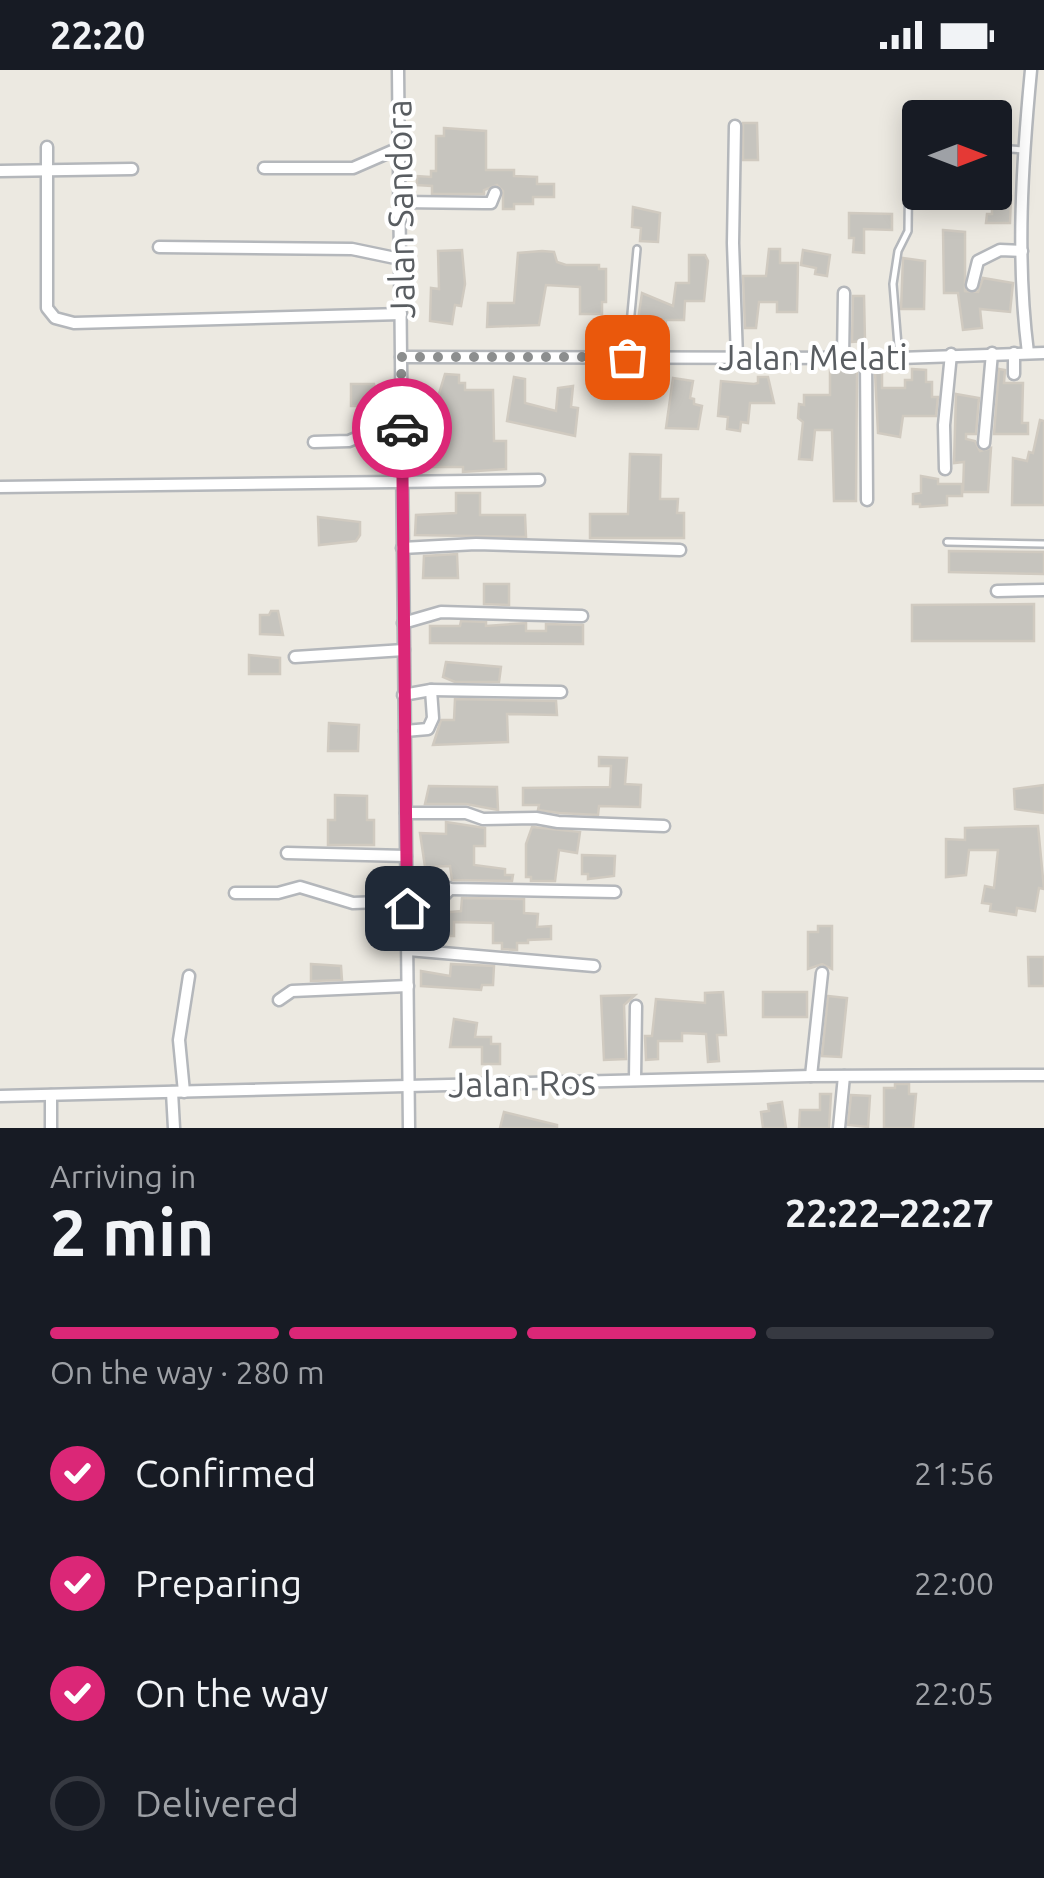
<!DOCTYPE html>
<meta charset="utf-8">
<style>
:root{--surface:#171b24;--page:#20242c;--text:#f1f3f6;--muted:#9ea1a6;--line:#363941;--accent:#db2777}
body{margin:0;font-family:Ubuntu,sans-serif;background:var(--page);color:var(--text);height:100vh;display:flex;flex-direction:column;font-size:38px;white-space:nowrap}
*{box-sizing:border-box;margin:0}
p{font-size:32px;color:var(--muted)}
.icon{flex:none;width:55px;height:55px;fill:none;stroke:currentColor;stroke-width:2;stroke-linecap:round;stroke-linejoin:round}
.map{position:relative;height:1058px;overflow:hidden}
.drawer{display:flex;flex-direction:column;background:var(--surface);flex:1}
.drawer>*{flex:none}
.needle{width:65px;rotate:90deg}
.controls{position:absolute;left:902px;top:30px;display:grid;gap:20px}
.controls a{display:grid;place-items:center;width:110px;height:110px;border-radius:10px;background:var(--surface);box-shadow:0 5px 25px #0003;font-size:50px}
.pin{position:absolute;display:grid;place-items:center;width:85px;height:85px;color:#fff;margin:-42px;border-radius:20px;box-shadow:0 5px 15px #0006}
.courier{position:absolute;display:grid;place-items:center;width:100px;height:100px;margin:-50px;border:8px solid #db2777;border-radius:50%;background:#fff;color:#222;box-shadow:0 2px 12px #0007}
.overview em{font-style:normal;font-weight:700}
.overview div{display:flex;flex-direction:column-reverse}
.overview{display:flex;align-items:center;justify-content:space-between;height:170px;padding:0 50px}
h1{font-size:65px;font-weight:700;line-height:75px}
.bar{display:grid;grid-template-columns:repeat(4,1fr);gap:15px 10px;align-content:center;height:120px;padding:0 50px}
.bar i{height:12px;border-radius:8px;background:var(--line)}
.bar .active{background:var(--accent)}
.bar p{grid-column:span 4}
ol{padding:0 50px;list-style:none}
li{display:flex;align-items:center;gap:30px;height:110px}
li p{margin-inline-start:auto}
li .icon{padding:10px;border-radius:50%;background:var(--accent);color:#fff;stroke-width:4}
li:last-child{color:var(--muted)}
li i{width:55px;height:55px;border:5px solid var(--line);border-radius:50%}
.status{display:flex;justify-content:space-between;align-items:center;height:70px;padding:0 50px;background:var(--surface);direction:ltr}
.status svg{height:28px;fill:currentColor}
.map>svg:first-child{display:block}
.building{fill:#c6c4be;stroke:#d0cac0;stroke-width:2.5}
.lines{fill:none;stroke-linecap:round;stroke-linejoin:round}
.service-casing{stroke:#b4b7bb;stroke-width:10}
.minor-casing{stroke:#b4b7bb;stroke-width:15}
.service{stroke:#fff;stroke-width:5}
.minor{stroke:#fff;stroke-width:10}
.done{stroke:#8c8e8e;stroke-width:10;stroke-dasharray:0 18}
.route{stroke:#db2777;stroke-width:12}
.labels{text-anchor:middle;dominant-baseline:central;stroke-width:8;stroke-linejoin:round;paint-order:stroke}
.street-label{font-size:35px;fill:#595d61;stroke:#fff}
</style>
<div class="status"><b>22:20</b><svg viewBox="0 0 49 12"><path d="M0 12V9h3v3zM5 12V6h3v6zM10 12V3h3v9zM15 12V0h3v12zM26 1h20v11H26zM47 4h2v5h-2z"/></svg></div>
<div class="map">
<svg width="1044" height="1058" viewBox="0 0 1044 1058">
<rect width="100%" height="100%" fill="#ece9e1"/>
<g class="building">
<polygon points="743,53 757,53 758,90 743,90"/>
<polygon points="444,58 486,61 486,100 514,100 514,106 537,107 537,114 554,114 554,127 533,127 533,134 514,134 514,139 503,139 503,121 497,115 484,120 484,124 432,124 432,116 417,115 417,106 431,107 431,101 436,101 436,66 444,66"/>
<polygon points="992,125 1011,126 1010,153 986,153 987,144 992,144"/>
<polygon points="633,137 660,143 658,172 640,171 641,158 632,157"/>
<polygon points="849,143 892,144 892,160 864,159 864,183 853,182 854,168 849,168"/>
<polygon points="943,160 965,162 965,221 978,222 983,208 1013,213 1010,242 980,239 982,258 963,260 958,223 944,223"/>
<polygon points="769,179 780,179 780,193 798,193 797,242 777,242 777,232 759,232 756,258 745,258 743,206 766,206"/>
<polygon points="462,180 465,214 461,236 455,235 452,254 430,251 431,218 439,219 438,181"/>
<polygon points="803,180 830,185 827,206 815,204 816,198 801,195"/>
<polygon points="542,181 554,182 557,192 566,195 599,195 599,199 606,199 606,232 602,232 602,244 580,244 580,217 546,215 539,255 487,257 488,233 514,233 518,183"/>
<polygon points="689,185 705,185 708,191 704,231 685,231 684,250 666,250 665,271 635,270 642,223 673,236 676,213 689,213"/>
<polygon points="903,188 925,191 924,239 901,239"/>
<polygon points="853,226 864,226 865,271 852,272"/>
<polygon points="840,297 857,301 856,431 834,431 832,360 815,360 812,390 799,389 803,352 798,348 799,334 804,335 804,325 830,325 830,300 840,300"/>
<polygon points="912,299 926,300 926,312 932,312 932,327 938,327 936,346 903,346 900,367 878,363 875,302 882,302 882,318 905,318 905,310 912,310"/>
<polygon points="999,299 1005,300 1004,313 1023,313 1022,353 1028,353 1028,364 994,364"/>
<polygon points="445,304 459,305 459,313 465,313 465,320 493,320 494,371 506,371 506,399 463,402 463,397 419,397 416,362 420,326 438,327"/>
<polygon points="514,307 525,309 525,333 556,341 558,318 573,316 571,337 578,338 575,366 507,351"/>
<polygon points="758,307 768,307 774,333 750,333 748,353 741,352 740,361 727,359 728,347 718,346 721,311 754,314 758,313"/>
<polygon points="673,308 693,311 690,328 694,329 694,334 702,336 698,359 666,358"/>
<polygon points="351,314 374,314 380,336 351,336"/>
<polygon points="956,324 979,328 976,364 966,364 966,369 975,371 980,381 991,378 988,422 963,422 964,392 954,393"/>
<polygon points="1040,350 1044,351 1044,435 1012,435 1013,388 1027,391 1029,382 1033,383"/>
<polygon points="630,384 661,385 660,429 678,429 677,443 684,443 684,468 590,468 590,444 628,444"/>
<polygon points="921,406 938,409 938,414 962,414 962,426 947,426 947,435 920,437 920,434 913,434 913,424 921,423"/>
<polygon points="456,423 480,423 480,445 525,445 526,467 415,465 416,445 456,443"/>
<polygon points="318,447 360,452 360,465 356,471 319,475"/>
<polygon points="949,481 1044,482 1044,504 949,502"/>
<polygon points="457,484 458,508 423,508 424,486"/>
<polygon points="484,514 509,514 509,535 484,534"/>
<polygon points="1034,534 1034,571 912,571 912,535"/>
<polygon points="271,541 278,541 283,565 260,564 260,545 269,545"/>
<polygon points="461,551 486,552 486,556 526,553 526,561 546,561 546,554 583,555 583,574 430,573 430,556 460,556"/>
<polygon points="249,585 280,588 280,604 249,604"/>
<polygon points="446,592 501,597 499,612 455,612 443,607"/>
<polygon points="455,629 556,631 557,645 507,644 508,672 433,675 441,650 454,650"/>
<polygon points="329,653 359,655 358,681 328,681"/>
<polygon points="599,687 627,688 625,714 641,715 640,737 599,736 598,745 559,743 538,740 539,735 523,735 523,718 610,717 611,696 599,696"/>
<polygon points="1044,715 1044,743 1015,739 1014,719"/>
<polygon points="429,716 497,717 498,740 466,734 425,734"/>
<polygon points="335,725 367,726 367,750 374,750 374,775 328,775 328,750 335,750"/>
<polygon points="446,752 485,758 485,776 474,776 474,795 505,799 505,805 513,805 512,811 452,810 450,796 425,797 420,763 446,764"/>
<polygon points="1038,756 1044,819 1039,818 1035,841 1017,838 1016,845 990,841 991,834 982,833 985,816 994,818 998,780 969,780 966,805 946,807 946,769 965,770 965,758"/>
<polygon points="532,757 580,762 577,783 559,780 555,811 531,811 531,807 526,807 526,774"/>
<polygon points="582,785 615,786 614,806 588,809 588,804 582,804"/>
<polygon points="462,828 524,829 524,843 538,844 537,857 551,856 551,869 528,870 528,873 517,873 517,880 502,879 502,873 493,873 493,853 454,852 454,866 431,866 429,844 461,841"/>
<polygon points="818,856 832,856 832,899 822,894 808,899 808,862 818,862"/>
<polygon points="1028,887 1044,887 1044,916 1029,916"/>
<polygon points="311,894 341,896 342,910 311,911"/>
<polygon points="451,894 494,896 493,915 482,915 481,920 421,916 421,901 450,906"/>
<polygon points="723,922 726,965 717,965 719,991 708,992 706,964 682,963 682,971 658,971 658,989 646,990 645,966 652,966 656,929 705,933 705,923"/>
<rect x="763" y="922" width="44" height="25"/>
<polygon points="635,925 624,935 626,989 604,990 601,926"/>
<polygon points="828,926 847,928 841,987 822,986"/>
<polygon points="454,949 477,953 475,967 491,967 491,974 500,974 500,994 482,994 482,977 450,977"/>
<polygon points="895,1014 909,1014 909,1024 916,1024 913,1058 884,1058 884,1018 895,1018"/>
<polygon points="820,1024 831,1024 829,1058 799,1058 800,1040 820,1040"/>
<polygon points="851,1025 870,1026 868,1057 848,1055"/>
<polygon points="782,1032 786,1058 763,1058 761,1042 769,1041 768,1034"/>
<polygon points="504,1042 557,1055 557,1058 500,1058"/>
</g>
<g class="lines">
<g class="service-casing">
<g id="service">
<polyline points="995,78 1024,80"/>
<polyline points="627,287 637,179"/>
<polyline points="899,288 893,214 898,181 908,161 909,72 912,64 920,61"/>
<polyline points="947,472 1044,474"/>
</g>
</g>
<g class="minor-casing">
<g id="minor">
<polyline points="398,0 409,1058"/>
<polyline points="735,56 733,173 737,288"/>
<polyline points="47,77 47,238 55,248 74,253 401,244"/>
<polyline points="264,98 353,98 399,78"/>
<polyline points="0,101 132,99"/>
<polyline points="400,132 484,133 491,133 495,123"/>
<polyline points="159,177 352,179 400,189"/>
<polyline points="972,215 978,191 1000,180 1022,181"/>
<polyline points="1014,283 1014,304"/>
<path d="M1028 283C1016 189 1022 94 1031 0"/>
<polyline points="401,287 899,288 1044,283"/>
<polyline points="843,288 844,223"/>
<polyline points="866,288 867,430"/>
<polyline points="314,372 349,371 377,359 402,357"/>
<polyline points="984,373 992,283"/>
<polyline points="945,399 944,355 951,284"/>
<polyline points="0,417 539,410"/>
<polyline points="402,478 476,474 680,480"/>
<polyline points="997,521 1044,520"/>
<polyline points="403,553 441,542 582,546"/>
<polyline points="295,587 404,580"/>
<polyline points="431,620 561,622"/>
<polyline points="403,625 431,620 433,648 428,659 405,661"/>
<polyline points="406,743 466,743 483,749 536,748 558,752 664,756"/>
<polyline points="287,783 406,786"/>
<polyline points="408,808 426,807 450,819 615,822"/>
<polyline points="235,823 278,823 300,817 353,833 406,831"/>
<polyline points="407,838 435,835 450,819"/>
<polyline points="408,880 594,896"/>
<polyline points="279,930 292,921 408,916"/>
<polyline points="811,1006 822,903"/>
<polyline points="635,1010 636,936"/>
<polyline points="172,1022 174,1058"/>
<polyline points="184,1022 179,970 189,906"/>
<polyline points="51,1025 51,1058"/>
<polyline points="0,1026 811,1006 1044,1005"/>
<polyline points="839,1058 844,1006"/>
</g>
</g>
<use href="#service" class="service"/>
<use href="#minor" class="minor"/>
</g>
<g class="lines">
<polyline class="done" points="402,358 401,287 627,287"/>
<polyline class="route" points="402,358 407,838"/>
</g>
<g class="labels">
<g class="street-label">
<text transform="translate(400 139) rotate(-91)">Jalan Sandora</text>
<text x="813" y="287">Jalan Melati</text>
<text transform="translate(522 1013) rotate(-1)">Jalan Ros</text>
</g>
</g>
</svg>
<div class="controls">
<a><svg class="needle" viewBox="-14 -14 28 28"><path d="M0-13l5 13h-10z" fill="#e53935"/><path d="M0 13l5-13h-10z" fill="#9ea1a6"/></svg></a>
</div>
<div class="pin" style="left:627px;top:287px;background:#ea580c"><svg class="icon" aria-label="bag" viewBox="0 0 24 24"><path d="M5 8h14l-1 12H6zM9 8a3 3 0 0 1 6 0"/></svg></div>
<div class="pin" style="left:407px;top:838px;background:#1f2937"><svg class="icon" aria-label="home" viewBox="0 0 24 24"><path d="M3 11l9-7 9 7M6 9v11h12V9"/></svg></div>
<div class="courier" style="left:402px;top:358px"><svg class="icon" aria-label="car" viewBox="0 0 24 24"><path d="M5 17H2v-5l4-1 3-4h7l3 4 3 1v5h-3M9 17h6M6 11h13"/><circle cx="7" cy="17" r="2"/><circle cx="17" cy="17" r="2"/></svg></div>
</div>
<section class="drawer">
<div class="overview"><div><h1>2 min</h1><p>Arriving in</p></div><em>22:22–22:27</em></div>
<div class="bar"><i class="active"></i><i class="active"></i><i class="active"></i><i></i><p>On the way · 280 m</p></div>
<ol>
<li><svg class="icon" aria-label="check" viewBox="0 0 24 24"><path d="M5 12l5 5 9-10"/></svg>Confirmed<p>21:56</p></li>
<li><svg class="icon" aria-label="check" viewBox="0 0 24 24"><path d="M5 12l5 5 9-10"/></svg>Preparing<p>22:00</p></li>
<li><svg class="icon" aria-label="check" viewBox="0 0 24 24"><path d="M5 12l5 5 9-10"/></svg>On the way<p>22:05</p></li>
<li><i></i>Delivered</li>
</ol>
</section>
